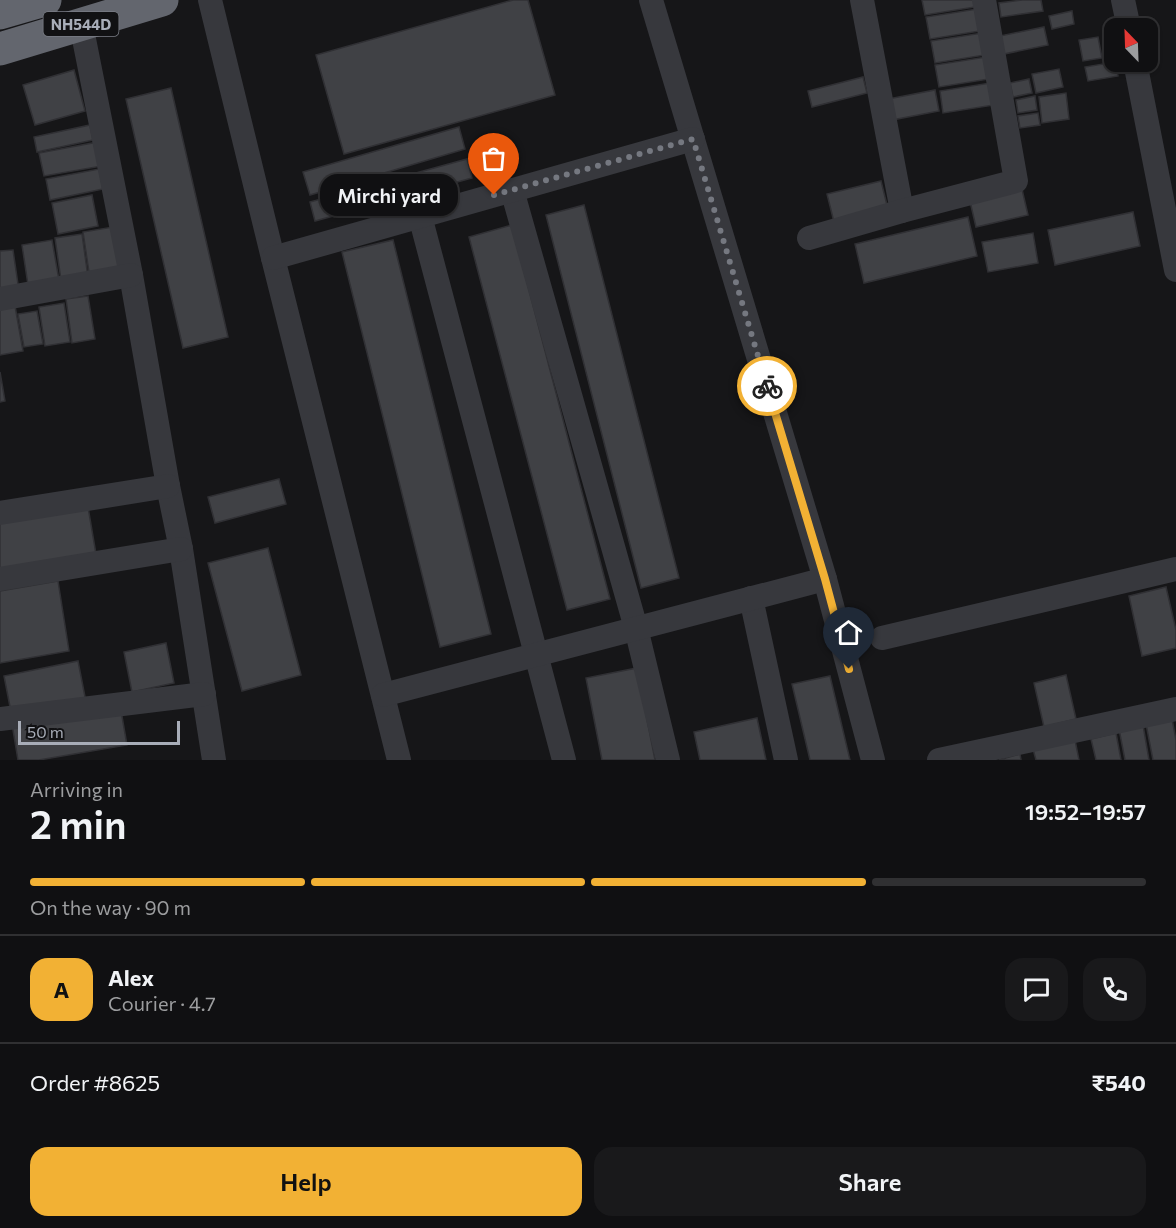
<!DOCTYPE html>
<meta charset="utf-8">
<style>
:root{--surface:#101012;--page:#19191b;--text:#f1f3f6;--muted:#9c9d9f;--line:#303032;--accent:#f2b134}
body{margin:0;font-family:Commissioner,sans-serif;background:var(--page);color:var(--text);height:100vh;display:flex;flex-direction:column;font-size:22px;white-space:nowrap}
*{box-sizing:border-box;margin:0}
p{font-size:20px;color:var(--muted)}
.icon{flex:none;width:33px;height:33px;fill:none;stroke:currentColor;stroke-width:2;stroke-linecap:round;stroke-linejoin:round}
.map{position:relative;height:760px;overflow:hidden}
.drawer{display:flex;flex-direction:column;background:var(--surface);flex:1}
.drawer>*{flex:none}
.needle{width:39px;rotate:337deg}
.fabs{position:absolute;left:1104px;top:18px;display:grid;gap:12px}
.fabs a{display:grid;place-items:center;width:54px;height:54px;border-radius:12px;background:var(--surface);box-shadow:0 2px 4px #0004,0 0 0 2px var(--line);font-size:30px}
.scale{position:absolute;left:18px;bottom:15px;width:162px;box-sizing:border-box;padding-left:6px;border:3px solid #a8adb8;border-top:0;font-size:16px;line-height:21px;white-space:nowrap;color:#a8adb8;-webkit-text-stroke:4px #111113;paint-order:stroke}
.pin{position:absolute;display:grid;place-items:center;width:51px;height:51px;color:#fff;margin:-62px -26px;border-radius:50% 50% 50% 0;rotate:-45deg;box-shadow:0 0 6px #0007}
.pin .icon{rotate:45deg}
.courier{position:absolute;display:grid;place-items:center;width:60px;height:60px;margin:-30px;border:4px solid #f2b134;border-radius:50%;background:#fff;color:#222;box-shadow:0 2px 8px #0007}
.bubble{position:absolute;height:42px;border-radius:18px;background:var(--surface);box-shadow:0 2px 4px #0004,0 0 0 2px var(--line);font-size:20px;font-weight:600;line-height:42px;text-align:center}
.head em{font-style:normal;font-weight:600}
.head div{display:flex;flex-direction:column-reverse}
.head{display:flex;align-items:center;justify-content:space-between;height:102px;padding:0 30px}
h1{font-size:39px;font-weight:600;line-height:45px}
.bar{display:grid;grid-template-columns:repeat(4,1fr);gap:9px 6px;align-content:center;height:72px;padding:0 30px}
.bar i{height:8px;border-radius:4px;background:var(--line)}
.bar .selected{background:var(--accent)}
.bar p{grid-column:span 4}
.line{display:flex;align-items:center;gap:15px;padding:0 30px;border-top:2px solid var(--line)}
.line div{flex:1}
.round{display:grid;place-items:center;flex:none;width:63px;height:63px;border-radius:18px;background:var(--page)}
.button{display:flex;gap:12px;margin-top:auto;padding:12px 30px}
.button a{flex:1;height:69px;border-radius:18px;background:var(--accent);color:#111;font-size:24px;font-weight:600;line-height:69px;text-align:center}
.button a+a{background:var(--page);color:var(--text)}
.map>svg:first-child{display:block}
.building{fill:#404145;stroke:#303034;stroke-width:1.5}
.lines{fill:none;stroke-linecap:round;stroke-linejoin:round}
.minor{stroke:#37383d;stroke-width:24}
.highway{stroke:#63666e;stroke-width:33}
.done{stroke:#757880;stroke-width:6;stroke-dasharray:0 10.8}
.route{stroke:#f2b134;stroke-width:8}
.labels{text-anchor:middle;dominant-baseline:central;stroke-width:5;stroke-linejoin:round;paint-order:stroke}
.shield{fill:#111113;stroke:#7b7e86;stroke-width:1.5}
.shield-label{font-size:15px;font-weight:bold;fill:#a8adb8}
</style>
<div class="map">
<svg width="1176" height="760" viewBox="0 0 1176 760">
<rect width="100%" height="100%" fill="#161618"/>
<g class="building">
<polygon points="513,0 528,0 555,95 344,154 316,55"/>
<polygon points="922,0 974,0 975,7 925,15"/>
<polygon points="1022,0 1041,0 1043,11 1001,17 999,3"/>
<polygon points="977,9 980,31 930,39 926,17"/>
<polygon points="1072,11 1074,24 1052,29 1049,16"/>
<polygon points="1044,27 1048,45 1004,54 1000,36"/>
<polygon points="982,33 985,55 935,63 931,41"/>
<polygon points="1098,37 1102,58 1083,61 1079,40"/>
<polygon points="986,57 989,79 939,87 935,65"/>
<polygon points="1115,62 1118,76 1088,81 1085,67"/>
<polygon points="1059,69 1063,87 1036,93 1032,74"/>
<polygon points="74,70 85,111 35,125 23,85"/>
<polygon points="863,77 867,93 812,107 808,91"/>
<polygon points="1029,79 1032,93 1013,97 1010,83"/>
<polygon points="990,83 994,105 943,113 940,91"/>
<polygon points="171,88 228,337 183,348 126,99"/>
<polygon points="935,90 939,111 892,120 888,99"/>
<polygon points="1066,93 1069,119 1042,123 1039,97"/>
<polygon points="1035,96 1037,110 1018,113 1016,100"/>
<polygon points="1038,113 1040,125 1020,128 1018,116"/>
<polygon points="90,125 93,140 37,152 34,137"/>
<polygon points="459,127 465,149 310,195 303,172"/>
<polygon points="98,142 102,166 44,176 39,153"/>
<polygon points="467,159 472,178 315,221 310,202"/>
<polygon points="99,169 103,189 50,200 46,179"/>
<polygon points="881,181 888,209 834,222 827,194"/>
<polygon points="1021,185 1028,215 976,227 969,197"/>
<polygon points="92,195 98,226 58,234 52,203"/>
<polygon points="584,205 679,578 641,588 546,215"/>
<polygon points="1133,212 1140,246 1055,265 1048,230"/>
<polygon points="968,217 977,256 864,283 855,244"/>
<polygon points="512,225 610,599 567,610 469,237"/>
<polygon points="113,227 120,274 90,279 83,232"/>
<polygon points="1033,233 1038,263 988,272 982,242"/>
<polygon points="82,234 88,277 61,280 55,238"/>
<polygon points="52,240 59,280 28,285 22,245"/>
<polygon points="393,240 491,634 440,647 342,252"/>
<polygon points="13,250 19,291 0,294 0,251"/>
<polygon points="88,296 95,339 72,343 66,299"/>
<polygon points="64,303 70,342 45,346 39,307"/>
<polygon points="15,306 23,351 0,355 0,308"/>
<polygon points="37,311 43,344 24,347 18,314"/>
<polygon points="0,372 5,401 0,402"/>
<polygon points="279,479 286,504 215,523 208,497"/>
<polygon points="88,507 96,554 0,571 0,523"/>
<polygon points="268,548 301,675 242,691 208,563"/>
<polygon points="58,581 69,651 0,663 0,591"/>
<polygon points="1166,587 1176,630 1176,648 1142,656 1129,596"/>
<polygon points="166,643 174,683 132,692 124,652"/>
<polygon points="78,661 86,702 12,717 4,676"/>
<polygon points="637,668 655,760 602,760 586,678"/>
<polygon points="1066,675 1076,719 1044,727 1034,683"/>
<polygon points="830,676 850,760 810,760 792,684"/>
<polygon points="120,705 127,745 39,760 18,760 12,724"/>
<polygon points="757,718 766,760 700,760 694,732"/>
<polygon points="1172,719 1176,740 1176,760 1153,760 1146,724"/>
<polygon points="1143,725 1149,760 1125,760 1119,729"/>
<polygon points="1116,733 1121,760 1096,760 1091,739"/>
<polygon points="1075,740 1079,760 1036,760 1033,749"/>
<polygon points="1020,754 1021,760 999,760"/>
</g>
<g class="lines">
<g class="minor">
<polyline points="210,0 273,258 399,760"/>
<polyline points="651,0 825,579 873,760"/>
<polyline points="862,0 902,211"/>
<polyline points="1123,0 1129,28"/>
<polyline points="81,24 131,275 168,486 181,549 214,760"/>
<polyline points="1135,62 1176,270"/>
<polyline points="512,190 636,628 668,760"/>
<polyline points="420,216 564,760"/>
<polyline points="809,238 902,211 1016,181 984,0"/>
<polyline points="273,258 693,139"/>
<polyline points="0,299 131,275"/>
<polyline points="0,513 168,486"/>
<polyline points="0,579 181,549"/>
<polyline points="751,598 786,760"/>
<polyline points="882,638 1176,569"/>
<polyline points="383,695 825,579"/>
<polyline points="0,719 204,694"/>
<polyline points="939,760 1176,709"/>
</g>
<g class="highway">
<polyline points="0,13 45,0"/>
<polyline points="0,49 162,0"/>
</g>
</g>
<g class="lines">
<polyline class="done" points="494,195 693,139 767,386"/>
<polyline class="route" points="767,386 825,579 849,669"/>
</g>
<g class="labels">
<rect class="shield" x="43.5" y="12" width="75" height="24" rx="4.5"/>
<g class="shield-label">
<text x="81" y="24">NH544D</text>
</g>
</g>
</svg>
<div class="fabs">
<a><svg class="needle" viewBox="-14 -14 28 28"><path d="M0-13l5 13h-10z" fill="#e53935"/><path d="M0 13l5-13h-10z" fill="#9c9d9f"/></svg></a>
</div>
<div class="scale">50 m</div>
<div class="pin" style="left:494px;top:195px;background:#ea580c"><svg class="icon" aria-label="bag" viewBox="0 0 24 24"><path d="M5 8h14l-1 12H6zM9 8a3 3 0 0 1 6 0"/></svg></div>
<div class="pin" style="left:849px;top:669px;background:#1f2937"><svg class="icon" aria-label="home" viewBox="0 0 24 24"><path d="M3 11l9-7 9 7M6 9v11h12V9"/></svg></div>
<div class="courier" style="left:767px;top:386px"><svg class="icon" aria-label="bike" viewBox="0 0 24 24"><circle cx="6" cy="16" r="4"/><circle cx="18" cy="16" r="4"/><path d="M6 16l4-8h5l3 8M10 8l3 8H6M13 5h3"/></svg></div>
<div class="bubble" style="left:320px;top:174px;width:138px">Mirchi yard</div>
</div>
<section class="drawer">
<div class="head"><div><h1>2 min</h1><p>Arriving in</p></div><em>19:52–19:57</em></div>
<div class="bar"><i class="selected"></i><i class="selected"></i><i class="selected"></i><i></i><p>On the way · 90 m</p></div>
<div class="line" style="height:108px"><b class="round" style="background:var(--accent);color:#111">A</b><div><b>Alex</b><p>Courier · 4.7</p></div><a class="round"><svg class="icon" aria-label="chat" viewBox="0 0 24 24"><path d="M4 5h16v11H9l-5 4z"/></svg></a><a class="round"><svg class="icon" aria-label="phone" viewBox="0 0 24 24"><path d="M5 4h4l2 5-3 2q2 4 5 5l2-3 5 2v4C11 20 4 13 5 4z"/></svg></a></div>
<div class="line" style="height:78px"><div>Order #8625</div><b>₹540</b></div>
<div class="button"><a>Help</a><a>Share</a></div>
</section>
